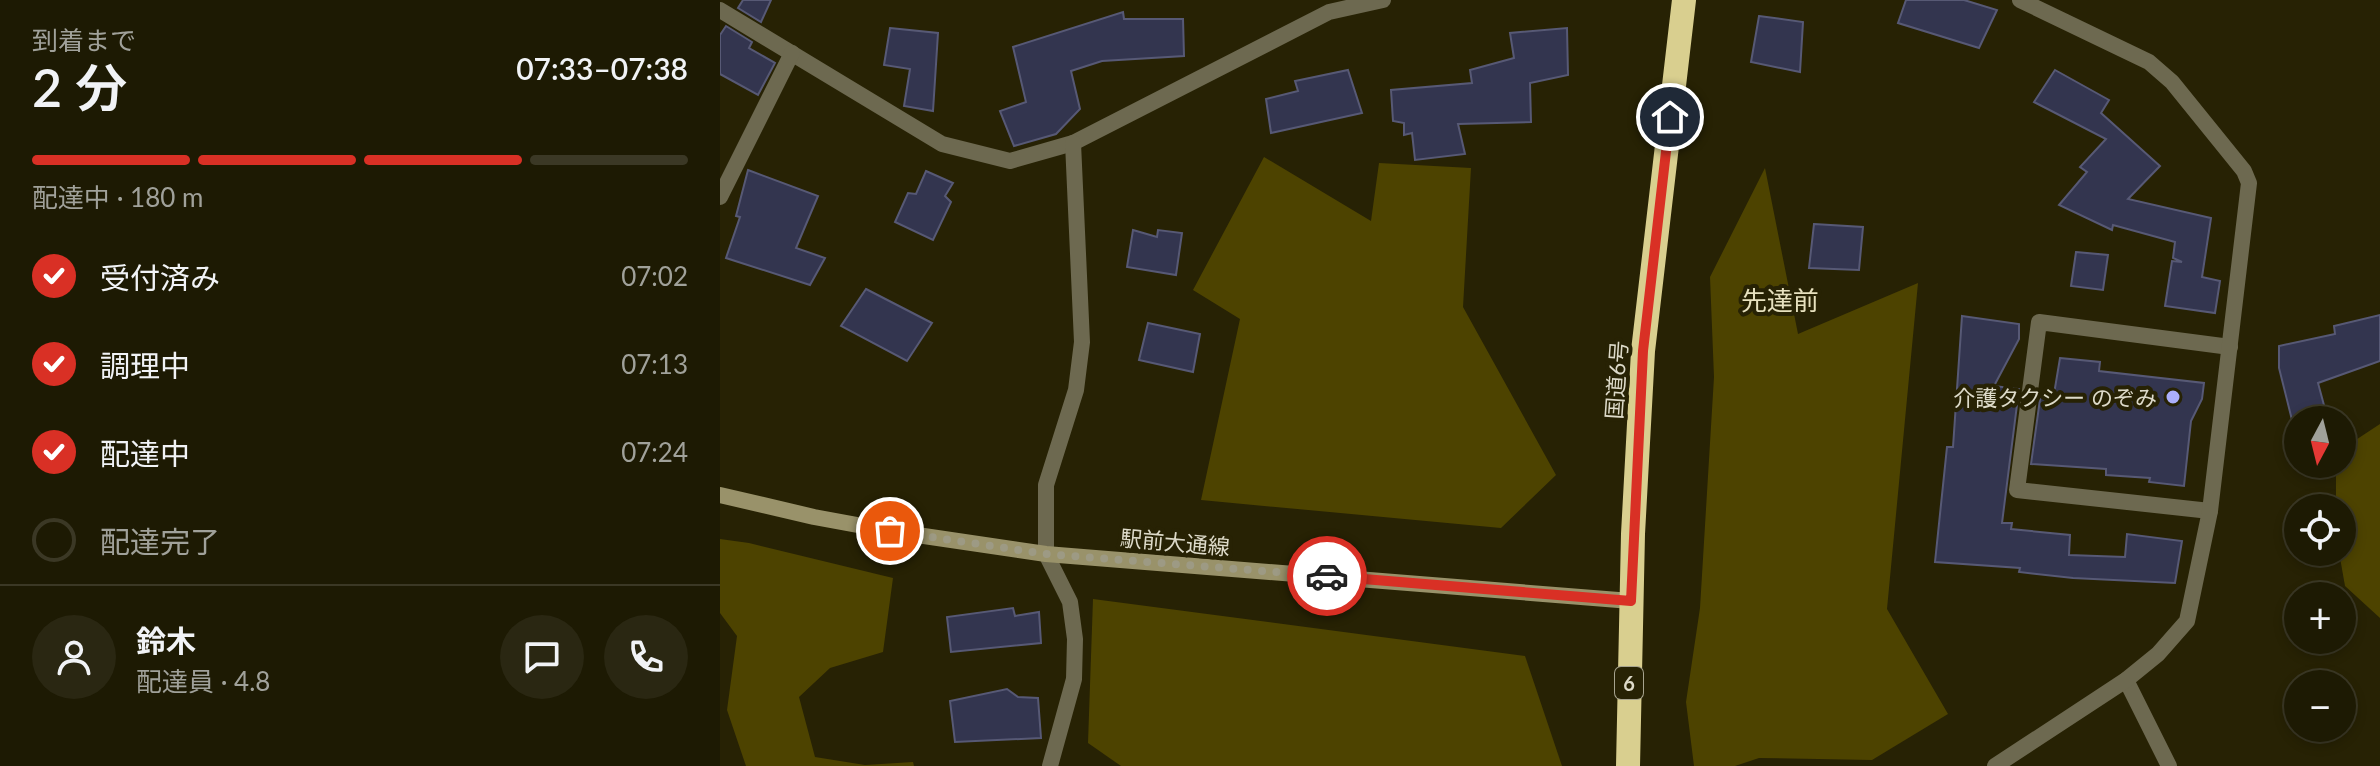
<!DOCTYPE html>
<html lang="ja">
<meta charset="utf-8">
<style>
:root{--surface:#1d1a03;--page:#2a2712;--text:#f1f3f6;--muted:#a0a19a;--line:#3b3825;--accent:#d93025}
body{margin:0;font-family:Lato,"Noto Sans JP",sans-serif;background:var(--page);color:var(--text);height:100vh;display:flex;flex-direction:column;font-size:30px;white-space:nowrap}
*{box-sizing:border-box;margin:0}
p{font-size:26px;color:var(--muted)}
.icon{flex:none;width:44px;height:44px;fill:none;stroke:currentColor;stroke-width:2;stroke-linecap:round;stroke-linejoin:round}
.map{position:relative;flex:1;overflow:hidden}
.side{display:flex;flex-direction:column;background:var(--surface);width:720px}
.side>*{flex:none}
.needle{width:52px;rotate:187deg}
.buttons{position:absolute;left:1564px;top:406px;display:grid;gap:16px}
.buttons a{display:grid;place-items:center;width:72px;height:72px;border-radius:50%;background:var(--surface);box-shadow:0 4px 12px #0003,0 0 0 2px var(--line);font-size:40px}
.pin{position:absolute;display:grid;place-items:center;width:68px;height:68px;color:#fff;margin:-34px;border:4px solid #fff;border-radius:50%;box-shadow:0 2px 8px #0007}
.courier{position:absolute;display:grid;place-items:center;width:80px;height:80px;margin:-40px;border:6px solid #d93025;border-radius:50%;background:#fff;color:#222;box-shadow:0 2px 10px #0007}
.headline em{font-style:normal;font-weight:600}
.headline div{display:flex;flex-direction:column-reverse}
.headline{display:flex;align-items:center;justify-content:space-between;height:136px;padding:0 32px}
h1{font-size:52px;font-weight:600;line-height:60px}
.bar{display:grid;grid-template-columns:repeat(4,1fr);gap:12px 8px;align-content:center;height:96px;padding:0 32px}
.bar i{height:10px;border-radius:6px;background:var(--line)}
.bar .on{background:var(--accent)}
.bar p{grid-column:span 4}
.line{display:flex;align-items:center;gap:20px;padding:0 32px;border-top:2px solid var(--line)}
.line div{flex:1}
.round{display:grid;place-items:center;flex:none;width:84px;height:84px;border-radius:42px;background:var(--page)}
ol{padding:0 32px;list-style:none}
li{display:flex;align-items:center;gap:24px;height:88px}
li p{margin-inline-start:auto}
li .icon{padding:8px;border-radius:50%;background:var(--accent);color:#fff;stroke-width:4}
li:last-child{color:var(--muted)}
li i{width:44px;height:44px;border:4px solid var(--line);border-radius:50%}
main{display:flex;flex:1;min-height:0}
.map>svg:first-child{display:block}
.green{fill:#4d4300}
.building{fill:#33354f;stroke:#575975;stroke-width:2}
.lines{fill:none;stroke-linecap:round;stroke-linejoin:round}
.street{stroke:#6d6950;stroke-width:16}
.secondary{stroke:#99926a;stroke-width:16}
.highway{stroke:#d9cf8f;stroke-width:24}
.done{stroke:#9d9a84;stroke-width:8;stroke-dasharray:0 14.4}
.route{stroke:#d93025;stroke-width:10}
.poi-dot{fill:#abaffb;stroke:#272204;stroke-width:3}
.labels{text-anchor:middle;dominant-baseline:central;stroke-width:8;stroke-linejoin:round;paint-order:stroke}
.shield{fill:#272204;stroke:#a6a38e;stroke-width:2}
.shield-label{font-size:20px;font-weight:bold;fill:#dddac9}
.street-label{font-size:22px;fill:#dddac9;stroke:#272204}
.poi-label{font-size:22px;fill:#dddac9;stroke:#272204;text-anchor:end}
.quarter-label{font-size:26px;fill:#e7e1bf;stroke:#272204}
</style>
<main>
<section class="side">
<div class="headline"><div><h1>2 分</h1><p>到着まで</p></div><em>07:33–07:38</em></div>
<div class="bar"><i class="on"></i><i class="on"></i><i class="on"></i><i></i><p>配達中 · 180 m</p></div>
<ol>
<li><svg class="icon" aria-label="check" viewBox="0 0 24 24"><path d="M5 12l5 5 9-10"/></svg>受付済み<p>07:02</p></li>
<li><svg class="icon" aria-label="check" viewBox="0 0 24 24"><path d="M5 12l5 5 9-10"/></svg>調理中<p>07:13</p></li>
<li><svg class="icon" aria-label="check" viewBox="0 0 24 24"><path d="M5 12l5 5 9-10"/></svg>配達中<p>07:24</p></li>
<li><i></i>配達完了</li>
</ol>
<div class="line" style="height:144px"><a class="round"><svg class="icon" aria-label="person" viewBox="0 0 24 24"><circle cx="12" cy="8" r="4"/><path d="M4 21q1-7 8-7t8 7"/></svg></a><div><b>鈴木</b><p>配達員 · 4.8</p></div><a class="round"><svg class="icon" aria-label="chat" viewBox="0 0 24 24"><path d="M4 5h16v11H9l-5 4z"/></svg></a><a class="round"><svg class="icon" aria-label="phone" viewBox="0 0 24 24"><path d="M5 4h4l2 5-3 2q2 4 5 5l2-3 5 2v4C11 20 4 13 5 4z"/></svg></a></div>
</section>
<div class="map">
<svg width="1660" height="766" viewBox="0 0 1660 766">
<rect width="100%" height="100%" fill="#272204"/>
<g class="green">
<polygon points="544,157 651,221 659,163 751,168 743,307 836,475 781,528 481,500 520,319 473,290"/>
<polygon points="1045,168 1078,334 1198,283 1167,609 1228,714 1152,760 1039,758 1015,766 974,766 966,702 980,608 994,377 990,277"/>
<polygon points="1660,424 1660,618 1625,586 1619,552 1622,552 1622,508 1616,508 1616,464 1622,464 1622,449"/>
<polygon points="0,539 29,543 173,578 163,652 110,668 79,697 95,757 145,765 193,762 194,766 26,766 7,710 17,636 0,613"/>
<polygon points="373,599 805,656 842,766 401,766 368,743"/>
</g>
<g class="building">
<polygon points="23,0 51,0 41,22 18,8"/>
<polygon points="1186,0 1244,0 1277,10 1259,48 1178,23"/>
<polygon points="403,12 404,19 463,19 464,56 382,61 351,71 360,109 336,134 294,146 280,111 306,102 293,47"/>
<polygon points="1039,16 1083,22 1080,72 1031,62"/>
<polygon points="6,26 32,42 29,48 55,63 38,95 0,74 0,35"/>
<polygon points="170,28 218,33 213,111 184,106 190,69 164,65"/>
<polygon points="847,28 848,75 810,83 811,122 738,124 745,154 695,160 692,133 684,135 684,123 673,121 671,90 752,83 750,70 794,58 790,33"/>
<polygon points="628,70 642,113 551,133 546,99 578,91 575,81"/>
<polygon points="1335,70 1389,100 1381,113 1440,166 1408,199 1491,218 1482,277 1500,281 1495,313 1445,306 1452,261 1462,262 1453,258 1455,242 1393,225 1392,230 1339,205 1367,172 1360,167 1386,139 1314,102"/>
<polygon points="28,170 98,196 76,248 105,258 90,285 6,258 20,217 16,216"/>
<polygon points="206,171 233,183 225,196 231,202 213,240 175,222 188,193 196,194"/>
<polygon points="1094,224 1143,227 1139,270 1089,268"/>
<polygon points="413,230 437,237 438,230 462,233 456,275 407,267"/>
<polygon points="1356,252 1388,255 1383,290 1351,286"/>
<polygon points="146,289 212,323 187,361 121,326"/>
<polygon points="1660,315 1660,361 1598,383 1608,420 1572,420 1559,368 1559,346 1615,334 1614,326"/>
<polygon points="1242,316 1299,324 1299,339 1274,386 1299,389 1282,523 1292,523 1291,529 1350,535 1349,555 1405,557 1407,534 1462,541 1455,583 1353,578 1299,572 1300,568 1215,562 1227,447 1233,447"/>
<polygon points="428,323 480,334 473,372 419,360"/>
<polygon points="1340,358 1380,362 1379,371 1484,383 1482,399 1471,421 1464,486 1429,482 1430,478 1386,475 1386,469 1311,464 1321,392 1334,394"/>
<polygon points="293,608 295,616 319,612 321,643 231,652 227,617"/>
<polygon points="287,689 298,697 318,698 321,738 235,742 230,701"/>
</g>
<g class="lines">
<g class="street">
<polyline points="0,10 222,144 290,161 353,143 609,12 663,0"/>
<polyline points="0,197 72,53"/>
<polyline points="1490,511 1297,490 1319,322 1510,347"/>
<polyline points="1406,680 1449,766"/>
<polyline points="330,766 354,679 355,639 350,602 326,554 326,485 356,390 362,342 353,143"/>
<polyline points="1275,766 1406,680 1438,654 1467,621 1490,511 1529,183 1524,171 1452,82 1429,62 1300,0"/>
</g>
<polyline class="secondary" points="0,495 94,517 170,531 326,554 911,601"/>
<polyline class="highway" points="908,766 913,534 923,351 964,0"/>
</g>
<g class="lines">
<polyline class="done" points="170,531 326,554 607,576"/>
<polyline class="route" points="607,576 911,601 923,351 950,117"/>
</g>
<circle class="poi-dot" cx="1453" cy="397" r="8"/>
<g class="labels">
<rect class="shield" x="895" y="667" width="28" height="32" rx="6"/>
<g class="shield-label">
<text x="909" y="683">6</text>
</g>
<g class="street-label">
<text transform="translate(896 380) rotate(-86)">国道6号</text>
<text transform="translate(455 542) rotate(5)">駅前大通線</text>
</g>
<g class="poi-label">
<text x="1437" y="397">介護タクシー のぞみ</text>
</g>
<g class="quarter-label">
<text x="1060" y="300">先達前</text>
</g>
</g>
</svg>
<div class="buttons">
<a><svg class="needle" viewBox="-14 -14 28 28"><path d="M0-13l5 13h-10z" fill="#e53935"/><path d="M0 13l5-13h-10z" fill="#a0a19a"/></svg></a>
<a><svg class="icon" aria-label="locate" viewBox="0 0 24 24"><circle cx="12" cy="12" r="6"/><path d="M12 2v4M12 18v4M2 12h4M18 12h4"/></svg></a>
<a>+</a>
<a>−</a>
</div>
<div class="pin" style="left:170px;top:531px;background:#ea580c"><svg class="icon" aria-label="bag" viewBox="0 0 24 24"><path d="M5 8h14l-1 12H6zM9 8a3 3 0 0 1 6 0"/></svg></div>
<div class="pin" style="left:950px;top:117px;background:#1f2937"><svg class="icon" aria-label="home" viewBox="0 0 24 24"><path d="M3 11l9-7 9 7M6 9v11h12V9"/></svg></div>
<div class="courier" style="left:607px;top:576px"><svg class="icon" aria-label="car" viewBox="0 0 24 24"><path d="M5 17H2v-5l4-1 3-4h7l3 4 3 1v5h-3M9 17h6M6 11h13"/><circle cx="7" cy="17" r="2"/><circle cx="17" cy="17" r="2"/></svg></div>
</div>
</main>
